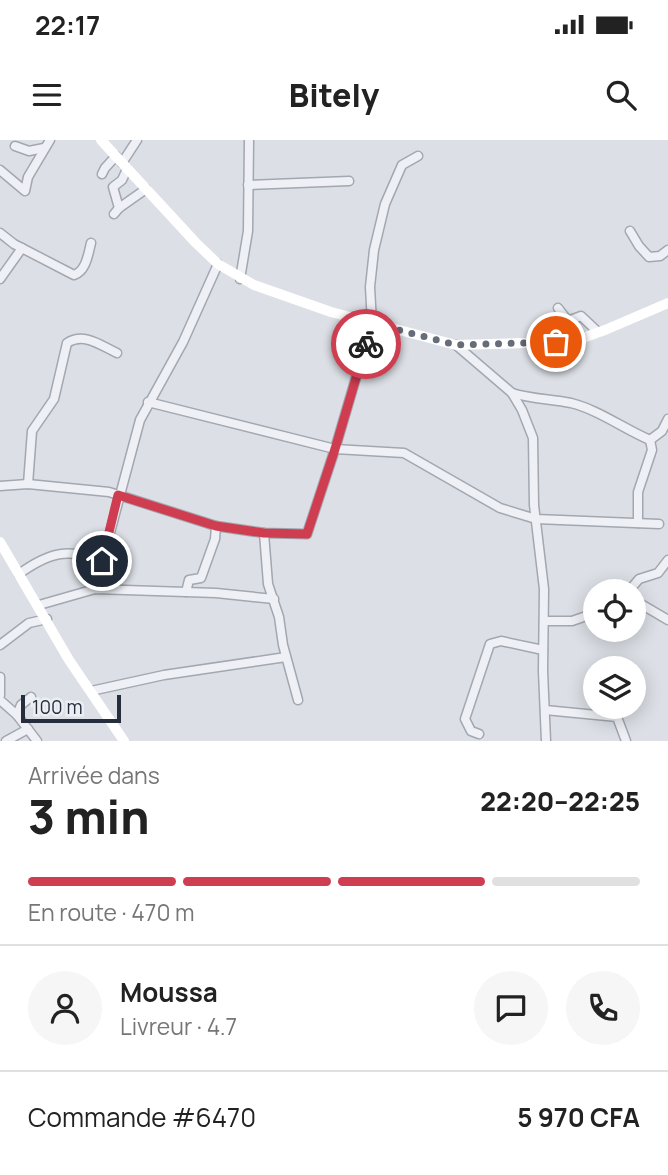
<!DOCTYPE html>
<html lang="fr">
<meta charset="utf-8">
<style>
:root{--surface:#fff;--page:#f6f6f6;--text:#222;--muted:#767676;--line:#e0e0e0;--accent:#cf3d50}
body{margin:0;font-family:Manrope,sans-serif;background:var(--page);color:var(--text);height:100vh;display:flex;flex-direction:column;font-size:26px;white-space:nowrap}
*{box-sizing:border-box;margin:0}
p{font-size:23px;color:var(--muted)}
.icon{flex:none;width:38px;height:38px;fill:none;stroke:currentColor;stroke-width:2;stroke-linecap:round;stroke-linejoin:round}
.map{position:relative;height:601px;overflow:hidden}
.sheet{display:flex;flex-direction:column;background:var(--surface);flex:1}
.sheet>*{flex:none}
.buttons{position:absolute;left:583px;top:439px;display:grid;gap:14px}
.buttons a{display:grid;place-items:center;width:63px;height:63px;border-radius:50%;background:var(--surface);box-shadow:0 4px 18px #0003;font-size:35px}
.scale{position:absolute;left:21px;bottom:18px;width:100px;box-sizing:border-box;padding-left:7px;border:4px solid #262d3d;border-top:0;font-size:19px;line-height:24px;white-space:nowrap;color:#262d3d;-webkit-text-stroke:5px #ebeff4;paint-order:stroke}
.pin{position:absolute;display:grid;place-items:center;width:60px;height:60px;color:#fff;margin:-30px;border:4px solid #fff;border-radius:50%;box-shadow:0 2px 7px #0007}
.courier{position:absolute;display:grid;place-items:center;width:70px;height:70px;margin:-35px;border:5px solid #cf3d50;border-radius:50%;background:#fff;color:#222;box-shadow:0 2px 9px #0007}
.overview em{font-style:normal;font-weight:800}
.overview div{display:flex;flex-direction:column-reverse}
.overview{display:flex;align-items:center;justify-content:space-between;height:119px;padding:0 28px}
h1{font-size:46px;font-weight:800;line-height:52px}
.bar{display:grid;grid-template-columns:repeat(4,1fr);gap:10px 7px;align-content:center;height:84px;padding:0 28px}
.bar i{height:9px;border-radius:5px;background:var(--line)}
.bar .active{background:var(--accent)}
.bar p{grid-column:span 4}
.line{display:flex;align-items:center;gap:18px;padding:0 28px;border-top:2px solid var(--line)}
.line div{flex:1}
.round{display:grid;place-items:center;flex:none;width:74px;height:74px;border-radius:37px;background:var(--page)}
.status{display:flex;justify-content:space-between;align-items:center;height:49px;padding:0 35px;background:var(--surface);direction:ltr}
.status svg{height:19px;fill:currentColor}
header{display:flex;justify-content:space-between;align-items:center;height:91px;padding:0 28px;background:var(--surface);font-size:32px;font-weight:800}
.map>svg:first-child{display:block}
.lines{fill:none;stroke-linecap:round;stroke-linejoin:round}
.minor-casing{stroke:#a2a7b0;stroke-width:11}
.minor{stroke:#eef0f5;stroke-width:8}
.secondary{stroke:#fff;stroke-width:10}
.done{stroke:#666c78;stroke-width:7;stroke-dasharray:0 12.6}
.route{stroke:#cf3d50;stroke-width:9}
</style>
<div class="status"><b>22:17</b><svg viewBox="0 0 49 12"><path d="M0 12V9h3v3zM5 12V6h3v6zM10 12V3h3v9zM15 12V0h3v12zM26 1h20v11H26zM47 4h2v5h-2z"/></svg></div>
<header><svg class="icon" aria-label="menu" viewBox="0 0 24 24"><path d="M4 6h16M4 12h16M4 18h16"/></svg>Bitely<svg class="icon" aria-label="search" viewBox="0 0 24 24"><circle cx="10" cy="10" r="6"/><path d="M15 15l6 6"/></svg></header>
<div class="map">
<svg width="668" height="601" viewBox="0 0 668 601">
<rect width="100%" height="100%" fill="#dce0e6"/>
<g class="lines">
<g class="minor-casing">
<g id="minor">
<polyline points="15,6 29,11 44,8"/>
<polyline points="122,23 137,0"/>
<polyline points="0,30 25,51 28,37 50,0"/>
<polyline points="102,34 105,28 116,16"/>
<polyline points="248,45 349,41"/>
<polyline points="119,68 113,47 122,40 127,29"/>
<polyline points="114,74 119,68 146,49"/>
<polyline points="630,91 639,106 649,117 660,116 668,110"/>
<path d="M0 93 14 104 74 135C86 131 88 115 91 103"/>
<polyline points="0,139 22,108"/>
<polyline points="240,139 248,91 249,0"/>
<polyline points="558,168 568,181 581,176 598,192"/>
<polyline points="456,205 512,253 522,270 533,298 534,365 544,449 543,531 546,601"/>
<path d="M512 253C531 259 551 259 571 263 599 270 624 289 650 300"/>
<polyline points="148,262 335,309 404,313 500,368 536,379 659,384"/>
<polyline points="650,300 662,291 668,279"/>
<path d="M28 344 32 291 54 259 67 203C84 192 100 205 117 213"/>
<polyline points="0,346 28,344 109,352 216,386 264,393 307,394 335,309 372,183 370,147 374,110 385,64 402,25 418,16"/>
<polyline points="638,383 638,352 652,310 650,300"/>
<polyline points="264,393 268,444 279,477 283,505 298,560"/>
<path d="M19 434C48 413 68 407 102 421"/>
<polyline points="95,449 140,280 183,202 218,124"/>
<polyline points="186,452 189,440 201,438 215,399 216,386"/>
<polyline points="628,452 639,439 658,433 668,420"/>
<polyline points="634,460 668,480"/>
<polyline points="39,465 95,449 216,453 274,459"/>
<polyline points="544,481 572,481 595,473"/>
<polyline points="0,505 29,483 47,479"/>
<polyline points="0,537 0,555"/>
<polyline points="91,551 164,535 286,517"/>
<polyline points="0,560 17,575 37,601"/>
<polyline points="545,570 617,577 626,601"/>
<polyline points="17,575 21,565 31,557"/>
<polyline points="479,594 471,591 465,579 490,504 501,501 543,510"/>
<polyline points="6,601 28,589"/>
</g>
</g>
<use href="#minor" class="minor"/>
<g class="secondary">
<polyline points="101,0 196,103 218,124 254,145 331,172 456,205 556,202 580,199 605,190 668,163"/>
<polyline points="0,402 69,520 124,601"/>
</g>
</g>
<g class="lines">
<polyline class="done" points="366,204 372,183 456,205 556,202"/>
<polyline class="route" points="102,421 118,355 216,386 264,393 307,394 335,309 366,204"/>
</g>
</svg>
<div class="buttons">
<a><svg class="icon" aria-label="locate" viewBox="0 0 24 24"><circle cx="12" cy="12" r="6"/><path d="M12 2v4M12 18v4M2 12h4M18 12h4"/></svg></a>
<a><svg class="icon" aria-label="layers" viewBox="0 0 24 24"><path d="M12 4l9 5-9 5-9-5zM3 14l9 5 9-5"/></svg></a>
</div>
<div class="scale">100 m</div>
<div class="pin" style="left:556px;top:202px;background:#ea580c"><svg class="icon" aria-label="bag" viewBox="0 0 24 24"><path d="M5 8h14l-1 12H6zM9 8a3 3 0 0 1 6 0"/></svg></div>
<div class="pin" style="left:102px;top:421px;background:#1f2937"><svg class="icon" aria-label="home" viewBox="0 0 24 24"><path d="M3 11l9-7 9 7M6 9v11h12V9"/></svg></div>
<div class="courier" style="left:366px;top:204px"><svg class="icon" aria-label="bike" viewBox="0 0 24 24"><circle cx="6" cy="16" r="4"/><circle cx="18" cy="16" r="4"/><path d="M6 16l4-8h5l3 8M10 8l3 8H6M13 5h3"/></svg></div>
</div>
<section class="sheet">
<div class="overview"><div><h1>3 min</h1><p>Arrivée dans</p></div><em>22:20–22:25</em></div>
<div class="bar"><i class="active"></i><i class="active"></i><i class="active"></i><i></i><p>En route · 470 m</p></div>
<div class="line" style="height:126px"><a class="round"><svg class="icon" aria-label="person" viewBox="0 0 24 24"><circle cx="12" cy="8" r="4"/><path d="M4 21q1-7 8-7t8 7"/></svg></a><div><b>Moussa</b><p>Livreur · 4.7</p></div><a class="round"><svg class="icon" aria-label="chat" viewBox="0 0 24 24"><path d="M4 5h16v11H9l-5 4z"/></svg></a><a class="round"><svg class="icon" aria-label="phone" viewBox="0 0 24 24"><path d="M5 4h4l2 5-3 2q2 4 5 5l2-3 5 2v4C11 20 4 13 5 4z"/></svg></a></div>
<div class="line" style="height:91px"><div>Commande #6470</div><b>5 970 CFA</b></div>
</section>
